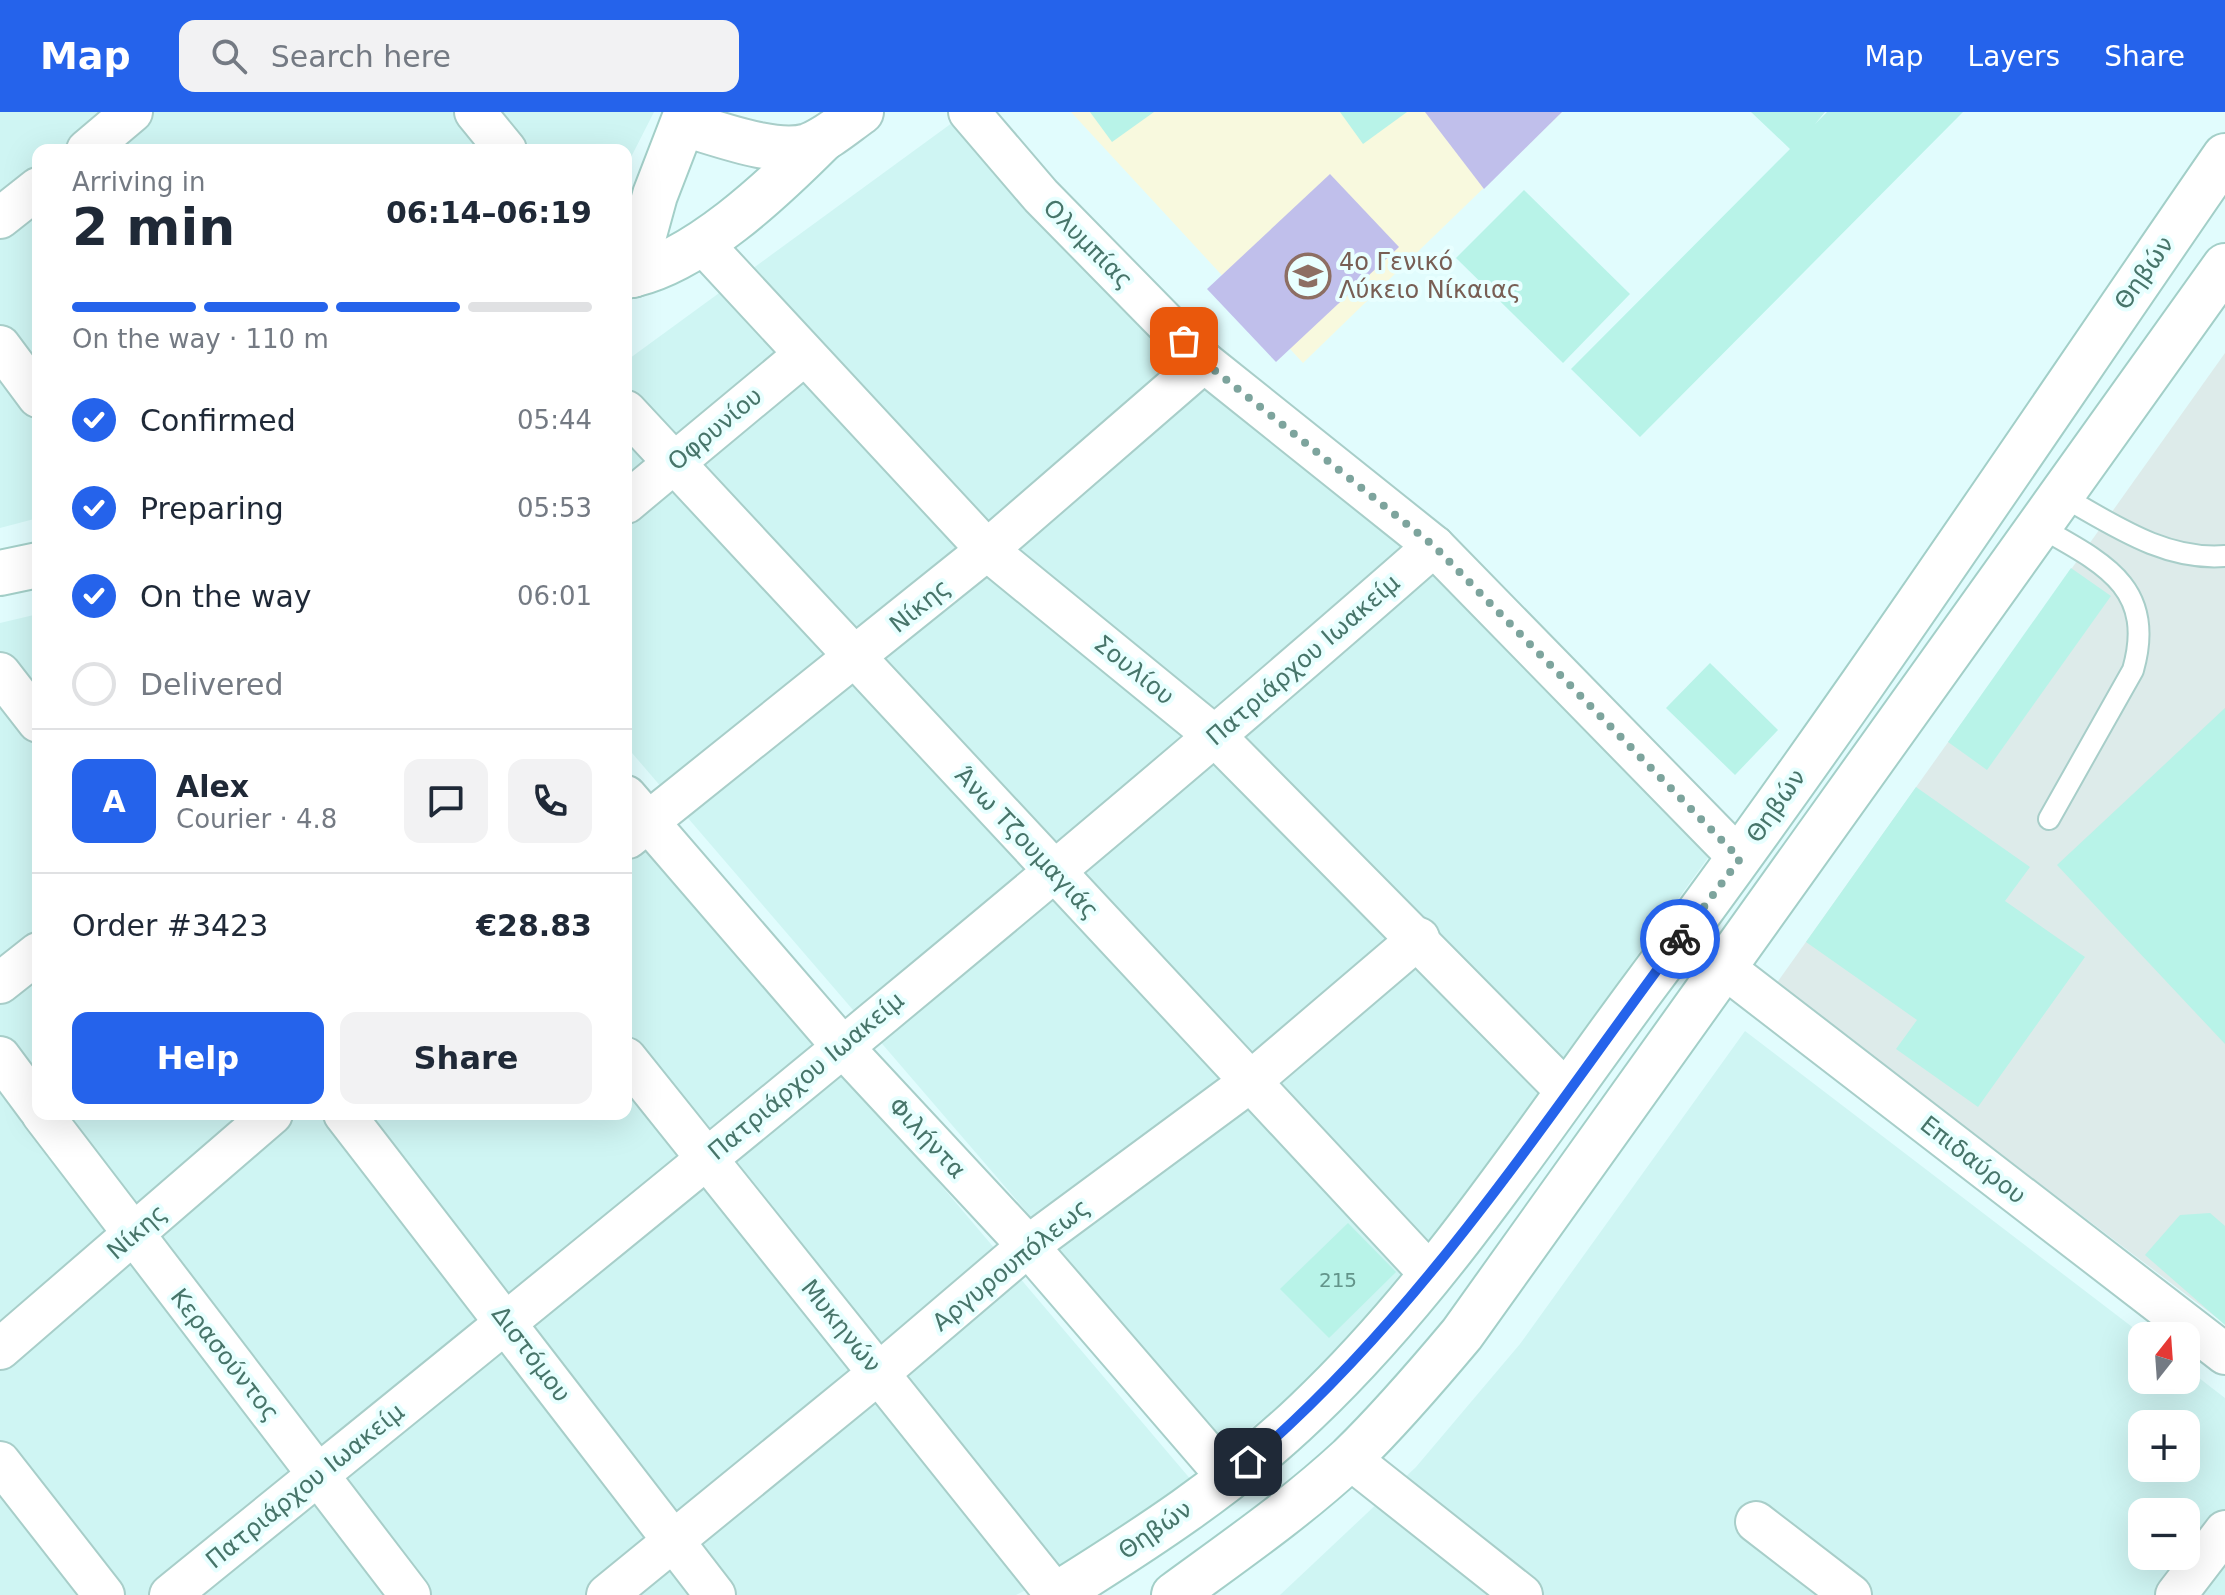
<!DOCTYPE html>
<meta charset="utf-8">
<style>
:root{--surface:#fff;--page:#f2f2f3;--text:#1f2937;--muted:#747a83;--line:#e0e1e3;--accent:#2563eb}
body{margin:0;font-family:"DejaVu Sans",sans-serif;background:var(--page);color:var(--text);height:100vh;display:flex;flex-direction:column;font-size:30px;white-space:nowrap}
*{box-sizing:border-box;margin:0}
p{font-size:26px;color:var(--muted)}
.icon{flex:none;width:44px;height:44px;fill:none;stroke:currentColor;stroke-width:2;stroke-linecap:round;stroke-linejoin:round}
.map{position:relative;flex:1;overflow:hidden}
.panel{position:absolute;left:32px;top:32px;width:600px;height:976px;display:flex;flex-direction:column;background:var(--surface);border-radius:16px;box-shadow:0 8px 32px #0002}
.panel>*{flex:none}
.needle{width:52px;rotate:17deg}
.controls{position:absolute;left:2128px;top:1210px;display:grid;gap:16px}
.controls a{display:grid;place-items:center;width:72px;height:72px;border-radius:16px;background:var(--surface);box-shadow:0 8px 32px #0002;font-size:40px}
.pin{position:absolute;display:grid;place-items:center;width:68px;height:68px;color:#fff;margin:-34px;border-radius:16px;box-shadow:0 4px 12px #0006}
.courier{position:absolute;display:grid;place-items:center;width:80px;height:80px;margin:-40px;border:6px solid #2563eb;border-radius:50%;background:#fff;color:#222;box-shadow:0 2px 10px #0007}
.headline em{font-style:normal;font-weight:600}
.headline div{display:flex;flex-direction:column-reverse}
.headline{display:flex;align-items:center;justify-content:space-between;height:136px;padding:0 40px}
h1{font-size:52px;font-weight:600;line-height:60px}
.bar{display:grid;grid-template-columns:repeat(4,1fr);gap:12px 8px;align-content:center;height:96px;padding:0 40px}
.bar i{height:10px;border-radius:6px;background:var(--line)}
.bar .active{background:var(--accent)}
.bar p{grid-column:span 4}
.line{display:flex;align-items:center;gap:20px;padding:0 40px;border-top:2px solid var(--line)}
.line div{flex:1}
.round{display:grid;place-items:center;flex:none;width:84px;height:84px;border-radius:16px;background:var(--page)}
ol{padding:0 40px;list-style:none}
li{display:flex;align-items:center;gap:24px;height:88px}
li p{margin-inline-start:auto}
li .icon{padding:8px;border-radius:50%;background:var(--accent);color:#fff;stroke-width:4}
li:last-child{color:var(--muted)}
li i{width:44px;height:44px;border:4px solid var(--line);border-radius:50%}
.action{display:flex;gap:16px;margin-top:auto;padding:16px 40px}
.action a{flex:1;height:92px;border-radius:16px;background:var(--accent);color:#fff;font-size:32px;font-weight:600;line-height:92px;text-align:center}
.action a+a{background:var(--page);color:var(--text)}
header{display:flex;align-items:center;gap:48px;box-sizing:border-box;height:112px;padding:0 40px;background:var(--accent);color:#fff}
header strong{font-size:38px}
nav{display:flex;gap:44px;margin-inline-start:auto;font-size:28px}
.search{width:560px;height:72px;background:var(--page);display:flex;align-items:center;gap:20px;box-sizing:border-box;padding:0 28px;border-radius:16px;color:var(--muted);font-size:30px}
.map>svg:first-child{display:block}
.residential{fill:#cff5f3;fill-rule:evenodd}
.industrial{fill:#ddebea}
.education{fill:#f8f9de}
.green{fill:#c0bfeb}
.building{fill:#b8f3e8}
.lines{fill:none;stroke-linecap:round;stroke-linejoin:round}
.service-casing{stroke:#a8cec9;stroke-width:24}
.minor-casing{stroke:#a8cec9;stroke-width:44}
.tertiary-casing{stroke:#a8cec9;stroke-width:48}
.secondary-casing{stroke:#a3cfc8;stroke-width:48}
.service{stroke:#fff;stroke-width:20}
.minor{stroke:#fff;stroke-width:40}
.tertiary{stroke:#fff;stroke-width:44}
.secondary{stroke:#fff;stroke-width:44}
.done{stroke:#7da49d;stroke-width:8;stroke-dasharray:0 14.4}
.route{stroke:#2563eb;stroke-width:10}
.labels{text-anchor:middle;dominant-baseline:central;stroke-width:8;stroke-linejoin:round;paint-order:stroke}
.number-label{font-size:20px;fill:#63948a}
.street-label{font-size:24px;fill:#47756a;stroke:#e8ffff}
.education-label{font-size:24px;fill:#785e54;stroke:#e8ffff;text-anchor:start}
</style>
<header>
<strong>Map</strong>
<div class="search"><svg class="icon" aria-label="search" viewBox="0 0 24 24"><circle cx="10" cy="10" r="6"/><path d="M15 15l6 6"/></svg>Search here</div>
<nav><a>Map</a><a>Layers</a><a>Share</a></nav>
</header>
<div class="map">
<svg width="2225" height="1483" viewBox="0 0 2225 1483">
<rect width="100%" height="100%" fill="#e1fcfd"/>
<g class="residential">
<polygon points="0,0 654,0 626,55 626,38 38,38 38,406 0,416"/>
<polygon points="967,0 976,0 1710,743 1442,1113 1333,1251 1228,1334 626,634 626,249"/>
<polygon points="38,502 38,1002 626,1002 626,702 1192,1369 1060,1461 1016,1483 0,1483 0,511"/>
<path d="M1745 919 2144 1224 2142 1268H2186V1256L2225 1286V1483H1280L1416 1355 1520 1232ZM2142 1312H2186V1356H2142ZM2142 1400H2186V1444H2142Z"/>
</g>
<polygon class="industrial" points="2225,241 2225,1212 1776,872"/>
<polygon class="education" points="1071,0 1562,0 1303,251"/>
<g class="green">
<polygon points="1425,0 1562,0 1484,77"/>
<polygon points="1330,62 1399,135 1276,250 1207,177"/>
</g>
<g class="building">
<polygon points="1090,0 1154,0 1112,30"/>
<polygon points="1340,0 1407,0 1363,32"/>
<polygon points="1751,0 1825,0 1815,12 1827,0 1963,0 1640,325 1571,257 1790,37"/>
<polygon points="1524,78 1630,182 1563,251 1456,146"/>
<polygon points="2071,456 2111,484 1987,658 1948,630"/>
<polygon points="1710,551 1778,618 1735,663 1666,596"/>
<polygon points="2225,596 2225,932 2057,753"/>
<polygon points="1916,675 2030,755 2005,789 2085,845 1978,995 1896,937 1917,908 1806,830"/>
<polygon points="2210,1101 2225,1114 2225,1213 2145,1143 2180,1103"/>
<polygon points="1348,1111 1396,1160 1329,1226 1280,1177"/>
</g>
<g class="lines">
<g class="service-casing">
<g id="service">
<path d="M2060 383C2112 412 2164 449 2225 444"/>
<path d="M2038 414C2101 450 2157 474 2133 558L2049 707"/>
</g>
</g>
<g class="minor-casing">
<g id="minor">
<polyline points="475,0 506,38"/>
<polyline points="969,0 1041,84 1204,250 1434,434 1740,747"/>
<polyline points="87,38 132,0"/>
<polyline points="0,106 38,76"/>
<polyline points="703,132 987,438 1216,625 1568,981"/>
<polyline points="0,234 38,285"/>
<polyline points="626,299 1430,1162"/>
<polyline points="626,391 804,243"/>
<polyline points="0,561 38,610"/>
<polyline points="626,684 841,933 1028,1134 1229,1367"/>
<polyline points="628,726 987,438 1204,250"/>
<polyline points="1722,854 2225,1242"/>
<polyline points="0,871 38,841"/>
<polyline points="0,945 38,996"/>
<polyline points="626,946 1056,1483"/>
<polyline points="42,1002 410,1483"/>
<polyline points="344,1002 715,1483"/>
<polyline points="0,1237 272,1002"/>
<polyline points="1349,1346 1522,1483"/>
<polyline points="0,1350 104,1483"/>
<polyline points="1756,1410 1851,1483"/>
<path d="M170 1483C595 1138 1023 795 1434 434"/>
<polyline points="607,1483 879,1261 1028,1134 1250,970 1419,826"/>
<polyline points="2176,1483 2225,1419"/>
</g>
</g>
<g class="tertiary-casing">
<path id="tertiary" d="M684 12C717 21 775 44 808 34 827 27 844 12 861 0"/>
</g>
<g class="secondary-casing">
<g id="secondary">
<polyline points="633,163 655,83 687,0"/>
<path d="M626 164C694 153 775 75 823 27"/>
<polyline points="0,461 38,453"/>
<path d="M1056 1483C1144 1428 1231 1372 1306 1300 1437 1176 1537 1019 1644 875 1847 604 2033 322 2225 44"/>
<path d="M1174 1483C1234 1439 1295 1397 1350 1346 1390 1307 1426 1265 1462 1222L2225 154"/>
</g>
</g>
<use href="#service" class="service"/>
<use href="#minor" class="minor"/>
<use href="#tertiary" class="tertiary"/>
<use href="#secondary" class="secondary"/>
</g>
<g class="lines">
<polyline class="done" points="1184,229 1204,250 1434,434 1740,747 1680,827"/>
<path class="route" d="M1248 1350C1421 1202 1545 1008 1680 827"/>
</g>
<defs>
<g id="school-ring" transform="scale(2.3)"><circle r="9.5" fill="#e8ffff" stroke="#8d6e63" stroke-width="1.5"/><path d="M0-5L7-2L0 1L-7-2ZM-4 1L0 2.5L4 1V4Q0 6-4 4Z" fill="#8d6e63"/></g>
</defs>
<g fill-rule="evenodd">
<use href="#school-ring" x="1308" y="164"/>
</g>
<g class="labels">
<g class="number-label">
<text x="1338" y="1168">215</text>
</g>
<g class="street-label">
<text transform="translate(1088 132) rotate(45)">Ολυμπίας</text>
<text transform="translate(2144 161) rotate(-55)">Θηβών</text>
<text transform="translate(715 317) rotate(-40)">Οφρυνίου</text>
<text transform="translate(920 494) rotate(-39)">Νίκης</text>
<text transform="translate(1303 548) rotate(-41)">Πατριάρχου Ιωακείμ</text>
<text transform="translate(1134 558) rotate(39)">Σουλίου</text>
<text transform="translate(1776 694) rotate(-55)">Θηβών</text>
<text transform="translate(1027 731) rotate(47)">Άνω Τζουμαγιάς</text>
<text transform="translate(806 964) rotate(-40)">Πατριάρχου Ιωακείμ</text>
<text transform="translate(927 1026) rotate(47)">Φιλήντα</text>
<text transform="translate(1973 1048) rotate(38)">Επιδαύρου</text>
<text transform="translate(137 1120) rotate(-41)">Νίκης</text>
<text transform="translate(1011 1153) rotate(-39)">Αργυρουπόλεως</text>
<text transform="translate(841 1214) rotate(51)">Μυκηνών</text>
<text transform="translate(531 1242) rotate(53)">Διστόμου</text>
<text transform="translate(225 1243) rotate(52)">Κερασούντος</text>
<text transform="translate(305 1374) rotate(-39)">Πατριάρχου Ιωακείμ</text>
<text transform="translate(1155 1418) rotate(-35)">Θηβών</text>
</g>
<g class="education-label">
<text x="1339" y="150">4ο Γενικό<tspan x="1339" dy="28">Λύκειο Νίκαιας</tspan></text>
</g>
</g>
</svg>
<div class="controls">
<a><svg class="needle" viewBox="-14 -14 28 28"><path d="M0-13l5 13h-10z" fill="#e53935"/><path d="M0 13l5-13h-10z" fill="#747a83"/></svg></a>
<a>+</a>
<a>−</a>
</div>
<div class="pin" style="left:1184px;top:229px;background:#ea580c"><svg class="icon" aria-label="bag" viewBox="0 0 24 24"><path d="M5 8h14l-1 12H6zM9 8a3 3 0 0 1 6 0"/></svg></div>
<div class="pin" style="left:1248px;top:1350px;background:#1f2937"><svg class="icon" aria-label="home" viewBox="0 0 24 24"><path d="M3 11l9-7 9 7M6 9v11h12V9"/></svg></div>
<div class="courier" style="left:1680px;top:827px"><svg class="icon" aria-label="bike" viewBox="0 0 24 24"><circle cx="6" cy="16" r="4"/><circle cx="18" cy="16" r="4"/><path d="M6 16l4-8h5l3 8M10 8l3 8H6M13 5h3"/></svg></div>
<section class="panel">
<div class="headline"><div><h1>2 min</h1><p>Arriving in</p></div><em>06:14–06:19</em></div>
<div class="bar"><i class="active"></i><i class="active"></i><i class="active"></i><i></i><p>On the way · 110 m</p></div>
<ol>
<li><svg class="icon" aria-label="check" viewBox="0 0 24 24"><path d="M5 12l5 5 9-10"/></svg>Confirmed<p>05:44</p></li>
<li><svg class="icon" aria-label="check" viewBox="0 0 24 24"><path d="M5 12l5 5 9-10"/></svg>Preparing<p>05:53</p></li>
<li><svg class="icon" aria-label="check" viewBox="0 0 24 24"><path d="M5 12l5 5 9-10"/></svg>On the way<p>06:01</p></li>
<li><i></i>Delivered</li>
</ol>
<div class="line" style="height:144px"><b class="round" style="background:var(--accent);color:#fff">A</b><div><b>Alex</b><p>Courier · 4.8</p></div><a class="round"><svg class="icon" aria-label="chat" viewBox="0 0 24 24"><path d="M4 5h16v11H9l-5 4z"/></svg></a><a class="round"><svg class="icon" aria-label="phone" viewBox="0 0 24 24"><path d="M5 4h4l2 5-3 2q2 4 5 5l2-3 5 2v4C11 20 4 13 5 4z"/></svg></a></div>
<div class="line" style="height:104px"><div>Order #3423</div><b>€28.83</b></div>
<div class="action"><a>Help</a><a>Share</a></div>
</section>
</div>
